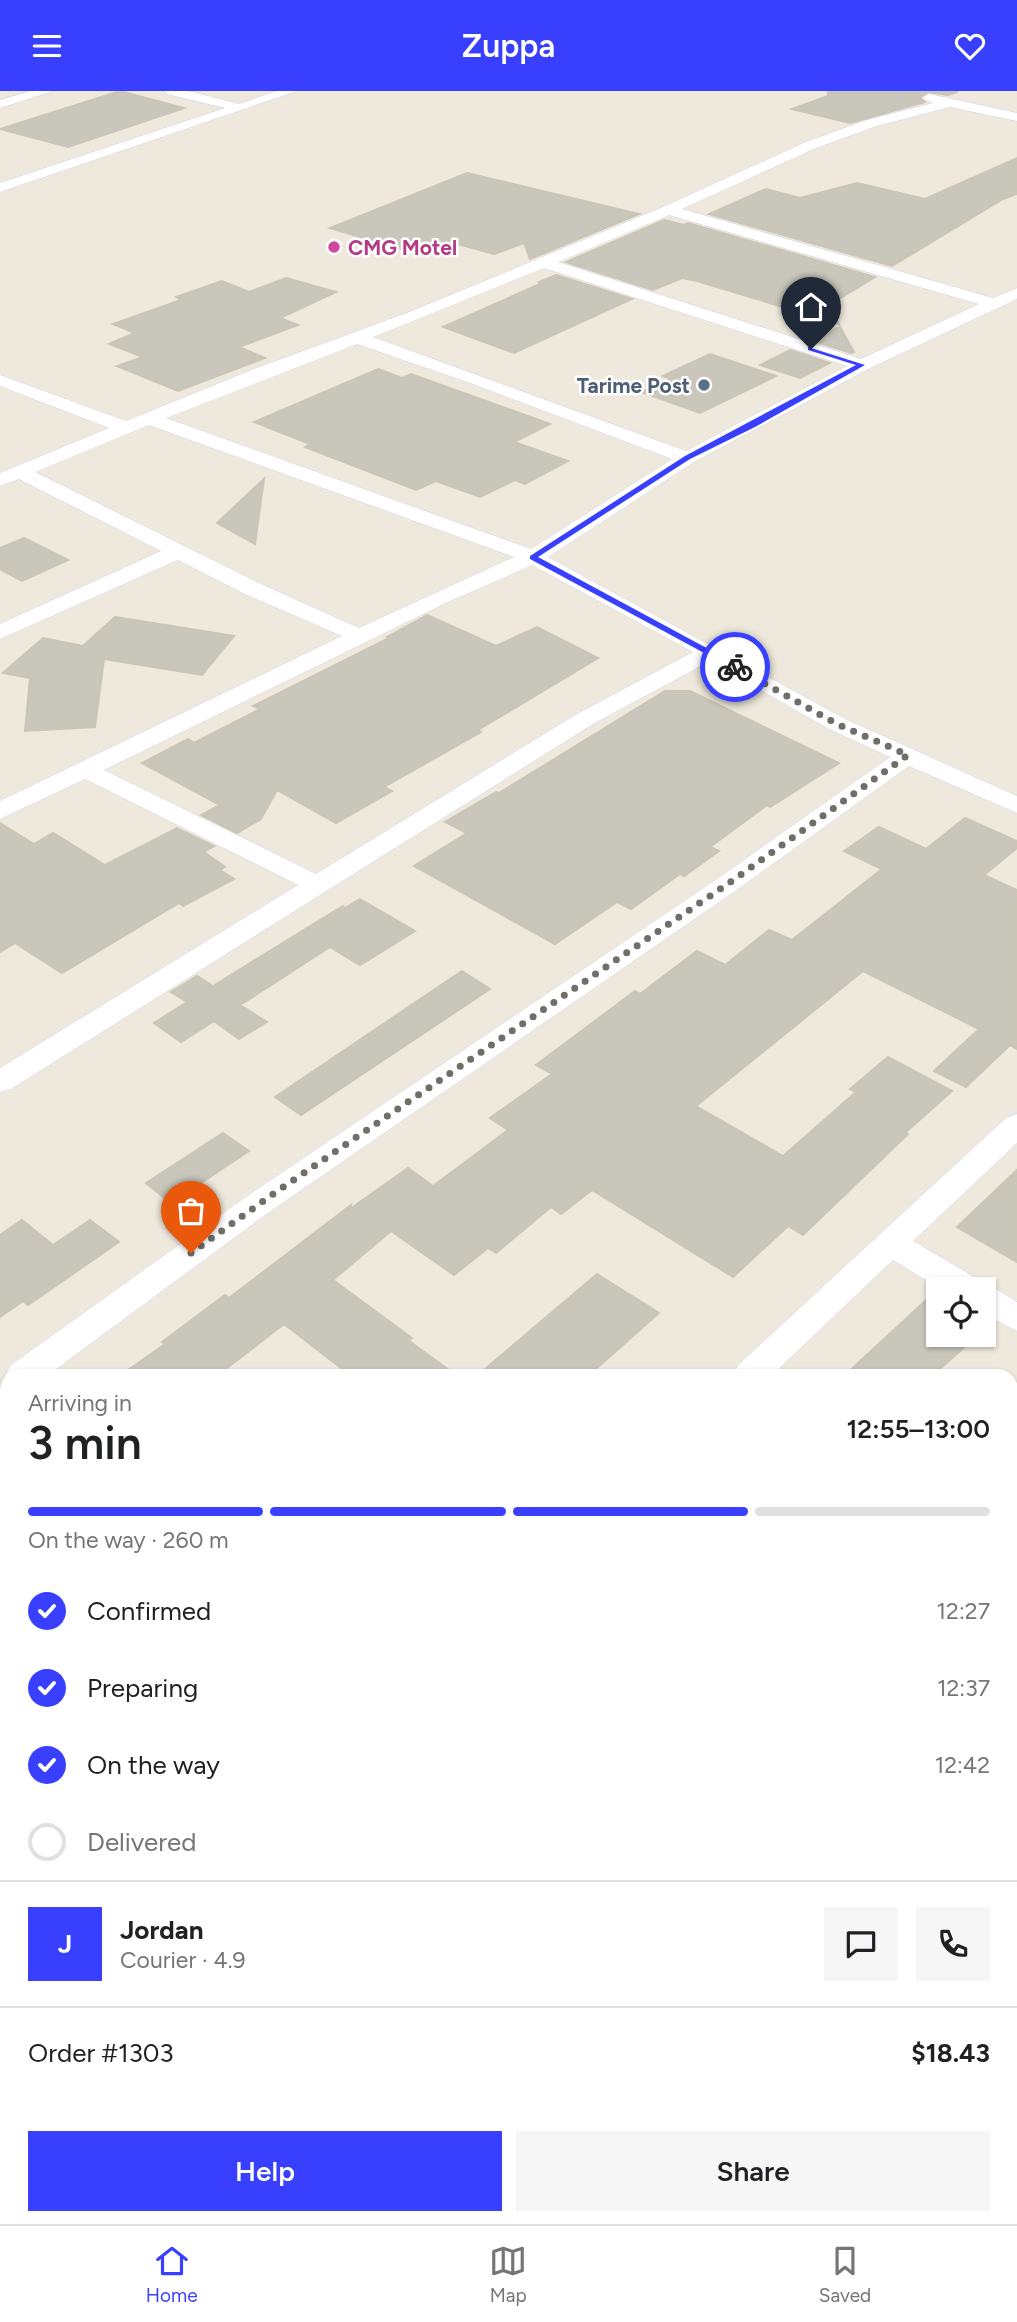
<!DOCTYPE html>
<meta charset="utf-8">
<style>
:root{--surface:#fff;--page:#f6f6f6;--text:#202124;--muted:#757577;--line:#e0e0e0;--accent:#383fff}
body{margin:0;font-family:Figtree,sans-serif;background:var(--page);color:var(--text);height:100vh;display:flex;flex-direction:column;font-size:26px;white-space:nowrap}
*{box-sizing:border-box;margin:0}
p{font-size:23px;color:var(--muted)}
.icon{flex:none;width:38px;height:38px;fill:none;stroke:currentColor;stroke-width:2;stroke-linecap:round;stroke-linejoin:round}
.map{position:relative;flex:1;overflow:hidden}
.sheet{position:absolute;left:0px;top:1278px;width:1018px;height:856px;display:flex;flex-direction:column;background:var(--surface);border-radius:21px 21px 0 0;box-shadow:0 2px 5px #0004}
.sheet>*{flex:none}
.fabs{position:absolute;left:926px;top:1186px;display:grid;gap:14px}
.fabs a{display:grid;place-items:center;width:70px;height:70px;border-radius:0px;background:var(--surface);box-shadow:0 2px 5px #0004;font-size:35px}
.pin{position:absolute;display:grid;place-items:center;width:60px;height:60px;color:#fff;margin:-72px -30px;border-radius:50% 50% 50% 0;rotate:-45deg;box-shadow:0 0 7px #0007}
.pin .icon{rotate:45deg}
.courier{position:absolute;display:grid;place-items:center;width:70px;height:70px;margin:-35px;border:5px solid #383fff;border-radius:50%;background:#fff;color:#222;box-shadow:0 2px 9px #0007}
.headline em{font-style:normal;font-weight:600}
.headline div{display:flex;flex-direction:column-reverse}
.headline{display:flex;align-items:center;justify-content:space-between;height:119px;padding:0 28px}
h1{font-size:46px;font-weight:600;line-height:52px}
.bar{display:grid;grid-template-columns:repeat(4,1fr);gap:10px 7px;align-content:center;height:84px;padding:0 28px}
.bar i{height:9px;border-radius:5px;background:var(--line)}
.bar .active{background:var(--accent)}
.bar p{grid-column:span 4}
.line{display:flex;align-items:center;gap:18px;padding:0 28px;border-top:2px solid var(--line)}
.line div{flex:1}
.round{display:grid;place-items:center;flex:none;width:74px;height:74px;border-radius:0px;background:var(--page)}
ol{padding:0 28px;list-style:none}
li{display:flex;align-items:center;gap:21px;height:77px}
li p{margin-inline-start:auto}
li .icon{padding:7px;border-radius:50%;background:var(--accent);color:#fff;stroke-width:4}
li:last-child{color:var(--muted)}
li i{width:38px;height:38px;border:4px solid var(--line);border-radius:50%}
.cta{display:flex;gap:14px;margin-top:auto;padding:14px 28px}
.cta a{flex:1;height:80px;border-radius:0px;background:var(--accent);color:#fff;font-size:28px;font-weight:600;line-height:80px;text-align:center}
.cta a+a{background:var(--page);color:var(--text)}
header{display:flex;justify-content:space-between;align-items:center;height:91px;padding:0 28px;background:var(--accent);color:#fff;font-size:32px;font-weight:600}
.dock{display:flex;justify-content:space-around;align-items:center;height:98px;border-top:2px solid var(--line);background:var(--surface);font-size:19px;color:var(--muted)}
.dock a{display:grid;justify-items:center;gap:4px}
.dock .active{color:var(--accent)}
.map>svg:first-child{display:block}
.building{fill:#c9c6bb;stroke:#cac5b5;stroke-width:2}
.lines{fill:none;stroke-linecap:round;stroke-linejoin:round}
.minor-casing{stroke:#d1d2e5;stroke-width:1}
.minor{fill:#fff;fill-rule:evenodd}
.route{fill:#383fff}
.done{stroke:#6f6e69;stroke-width:7;stroke-dasharray:0 12.6}
.hotel-dot{fill:#d1479c;stroke:#fff;stroke-width:2.5}
.service-dot{fill:#5c6f8a;stroke:#fff;stroke-width:2.5}
.labels{text-anchor:middle;dominant-baseline:central;stroke-width:5;stroke-linejoin:round;paint-order:stroke}
.far-hotel-label{font-size:21px;font-weight:bold;fill:#b23c85;stroke:#fff;text-anchor:start}
.far-service-label{font-size:21px;font-weight:bold;fill:#4e5e75;stroke:#fff;text-anchor:end}
</style>
<header><svg class="icon" aria-label="menu" viewBox="0 0 24 24"><path d="M4 6h16M4 12h16M4 18h16"/></svg>Zuppa<svg class="icon" aria-label="heart" viewBox="0 0 24 24"><path d="M12 20l-8-8c-3-5 5-10 8-4 3-6 11-1 8 4z"/></svg></header>
<div class="map">
<svg width="1017" height="2133" viewBox="0 0 1017 2133">
<rect width="100%" height="100%" fill="#eee9dc"/>
<g class="building">
<polygon points="120,0 184,17 68,56 0,38"/>
<polygon points="828,0 957,0 957,1 948,4 928,1 920,6 925,11 850,32 792,18 828,5"/>
<polygon points="1017,67 1017,103 1003,108 892,175 709,123 766,98 800,107 857,92 925,108"/>
<polygon points="467,82 639,123 530,168 524,152 494,163 450,151 422,164 330,137"/>
<polygon points="664,129 684,134 688,132 875,186 829,214 839,233 697,190 682,187 653,199 566,171"/>
<polygon points="556,184 632,208 514,262 443,236 540,193 539,191"/>
<polygon points="286,187 336,201 280,227 298,234 239,256 265,267 178,300 117,275 143,266 109,253 135,242 113,233 181,209 176,206 222,190 249,201"/>
<polygon points="840,236 854,261 851,262 811,249"/>
<polygon points="790,259 830,272 800,287 760,274"/>
<polygon points="710,263 776,285 700,322 641,301 671,288 663,285"/>
<polygon points="378,278 402,287 411,283 550,333 514,351 568,370 525,393 515,389 480,406 436,390 416,399 305,356 310,353 254,331"/>
<polygon points="264,388 255,453 217,432"/>
<polygon points="24,447 68,469 22,490 0,478 0,457"/>
<polygon points="427,524 496,555 537,536 598,567 478,639 481,641 384,696 392,700 336,732 277,699 261,728 237,742 201,724 220,714 142,672 188,648 194,652 260,618 253,615 389,547 387,546"/>
<polygon points="115,526 234,545 202,584 104,568 95,636 25,640 30,587 3,582 43,547 83,555"/>
<polygon points="665,600 690,600 839,672 770,716 767,714 710,756 719,760 684,785 680,783 631,818 617,811 555,853 414,775 467,742 445,731 496,701 499,702"/>
<polygon points="965,727 1017,750 1017,757 984,784 1017,799 1017,958 1010,954 966,996 934,980 979,938 863,880 696,1015 783,1065 856,1001 850,998 888,966 952,1000 906,1041 908,1043 803,1144 788,1135 733,1186 592,1099 561,1123 551,1116 496,1162 488,1157 454,1184 391,1140 333,1189 412,1247 409,1250 456,1284 350,1284 284,1233 218,1284 121,1284 165,1253 162,1251 225,1204 229,1207 351,1114 350,1118 408,1077 433,1095 508,1039 490,1027 552,983 536,974 635,900 640,903 697,860 725,874 769,839 792,849 882,778 844,760 879,736 926,758"/>
<polygon points="0,732 34,753 53,742 105,774 177,737 214,755 204,761 225,776 220,779 234,788 183,815 179,812 62,882 15,852 0,861"/>
<polygon points="360,808 415,840 360,874 330,856 240,914 267,931 239,948 214,930 181,951 154,932 187,911 171,901 197,885 213,895 343,815 345,817"/>
<polygon points="462,880 490,898 301,1024 275,1006"/>
<polygon points="223,1042 249,1060 171,1112 146,1092"/>
<polygon points="1017,1079 1017,1171 957,1136"/>
<polygon points="22,1129 53,1154 90,1129 119,1151 28,1214 23,1210 0,1226 0,1144"/>
<polygon points="597,1183 659,1222 589,1284 478,1284"/>
<polygon points="937,1199 938,1244 978,1244 933,1284 845,1284"/>
</g>
<g class="lines">
<g class="minor-casing">
<g id="minor">
<polygon points="31,0 53,0 0,17 0,9"/>
<polygon points="165,0 188,0 239,13 277,0 297,0 0,101 0,92 225,17 167,3"/>
<path d="M929 3 1017 22V30L950 16 877 35 816 57 682 118 993 207 1017 197V208L868 278 694 371 548 466 845 628 1017 705V722L909 675 738 798 265 1124 48 1284H7V1287L5 1284 11 1274 243 1108 720 786 890 666 829 638 710 570 593 633 11 998 0 1001V977L298 794 85 688 0 728V710L342 545 247 504 178 469 0 548V533L161 460 19 388 0 395V382L109 337 0 295V284L126 330 254 278 412 220 663 116 806 51 867 29 933 12 922 7ZM669 124 979 213 861 268 558 171ZM544 177 847 275 686 360 373 246ZM357 253 473 293 672 368 531 458 166 327ZM149 334 514 466 359 537 263 494 35 381ZM532 474 693 561 577 623 316 783 104 679 450 510Z"/>
<polygon points="1017,1023 1017,1052 913,1150 981,1190 983,1195 996,1198 1017,1211 1017,1240 984,1223 984,1199 942,1199 893,1169 772,1284 733,1284 738,1274 1006,1027"/>
<polygon points="1017,1300 1017,1333 1012,1334 1012,1302"/>
<polygon points="0,1322 7,1324 7,1355 0,1353"/>
<polygon points="574,2126 627,2126 624,2133 571,2133"/>
<polygon points="878,2126 933,2126 936,2133 881,2133"/>
</g>
</g>
<use href="#minor" class="minor"/>
</g>
<polygon class="route" points="808,256 865,274 755,336 690,368 538,466 738,574 738,577 732,577 530,468 530,465 685,365 856,274 808,259"/>
<g class="lines">
<polyline class="done" points="191,1162 276,1101 729,792 908,664 837,633 735,576"/>
</g>
<circle class="hotel-dot" cx="334" cy="156" r="7"/>
<circle class="service-dot" cx="704" cy="294" r="7"/>
<g class="labels">
<g class="far-hotel-label">
<text x="348" y="156">CMG Motel</text>
</g>
<g class="far-service-label">
<text x="690" y="294">Tarime Post</text>
</g>
</g>
</svg>
<div class="fabs">
<a><svg class="icon" aria-label="locate" viewBox="0 0 24 24"><circle cx="12" cy="12" r="6"/><path d="M12 2v4M12 18v4M2 12h4M18 12h4"/></svg></a>
</div>
<div class="pin" style="left:191px;top:1162px;background:#ea580c"><svg class="icon" aria-label="bag" viewBox="0 0 24 24"><path d="M5 8h14l-1 12H6zM9 8a3 3 0 0 1 6 0"/></svg></div>
<div class="pin" style="left:811px;top:258px;background:#1f2937"><svg class="icon" aria-label="home" viewBox="0 0 24 24"><path d="M3 11l9-7 9 7M6 9v11h12V9"/></svg></div>
<div class="courier" style="left:735px;top:576px"><svg class="icon" aria-label="bike" viewBox="0 0 24 24"><circle cx="6" cy="16" r="4"/><circle cx="18" cy="16" r="4"/><path d="M6 16l4-8h5l3 8M10 8l3 8H6M13 5h3"/></svg></div>
<section class="sheet">
<div class="headline"><div><h1>3 min</h1><p>Arriving in</p></div><em>12:55–13:00</em></div>
<div class="bar"><i class="active"></i><i class="active"></i><i class="active"></i><i></i><p>On the way · 260 m</p></div>
<ol>
<li><svg class="icon" aria-label="check" viewBox="0 0 24 24"><path d="M5 12l5 5 9-10"/></svg>Confirmed<p>12:27</p></li>
<li><svg class="icon" aria-label="check" viewBox="0 0 24 24"><path d="M5 12l5 5 9-10"/></svg>Preparing<p>12:37</p></li>
<li><svg class="icon" aria-label="check" viewBox="0 0 24 24"><path d="M5 12l5 5 9-10"/></svg>On the way<p>12:42</p></li>
<li><i></i>Delivered</li>
</ol>
<div class="line" style="height:126px"><b class="round" style="background:var(--accent);color:#fff">J</b><div><b>Jordan</b><p>Courier · 4.9</p></div><a class="round"><svg class="icon" aria-label="chat" viewBox="0 0 24 24"><path d="M4 5h16v11H9l-5 4z"/></svg></a><a class="round"><svg class="icon" aria-label="phone" viewBox="0 0 24 24"><path d="M5 4h4l2 5-3 2q2 4 5 5l2-3 5 2v4C11 20 4 13 5 4z"/></svg></a></div>
<div class="line" style="height:91px"><div>Order #1303</div><b>$18.43</b></div>
<div class="cta"><a>Help</a><a>Share</a></div>
</section>
</div>
<nav class="dock">
<a class="active"><svg class="icon" aria-label="home" viewBox="0 0 24 24"><path d="M3 11l9-7 9 7M6 9v11h12V9"/></svg>Home</a>
<a><svg class="icon" aria-label="map" viewBox="0 0 24 24"><path d="M3 6l6-2 6 2 6-2v14l-6 2-6-2-6 2zM9 4v14M15 6v14"/></svg>Map</a>
<a><svg class="icon" aria-label="saved" viewBox="0 0 24 24"><path d="M7 4h10v16l-5-4-5 4z"/></svg>Saved</a>
</nav>
